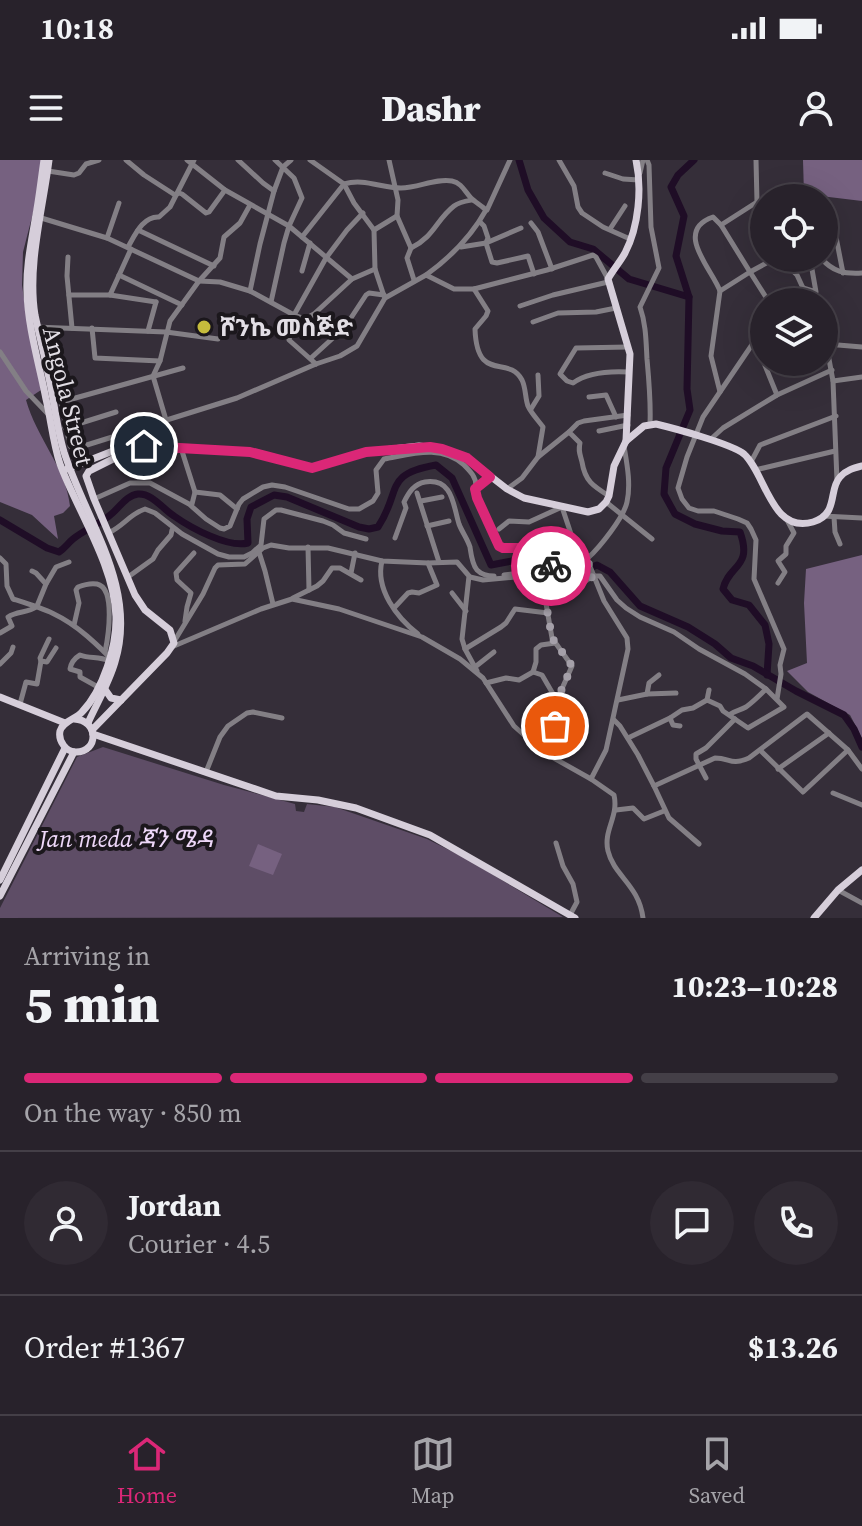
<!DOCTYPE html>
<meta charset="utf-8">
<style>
:root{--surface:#28222b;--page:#302a33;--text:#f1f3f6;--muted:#a5a4a9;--line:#443f47;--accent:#db2777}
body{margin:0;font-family:"Source Serif 4","Noto Sans Ethiopic",serif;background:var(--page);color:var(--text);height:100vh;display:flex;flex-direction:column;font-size:30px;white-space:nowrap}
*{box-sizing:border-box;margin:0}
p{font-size:26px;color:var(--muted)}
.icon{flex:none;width:44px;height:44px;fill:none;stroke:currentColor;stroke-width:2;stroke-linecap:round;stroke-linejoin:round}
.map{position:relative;height:758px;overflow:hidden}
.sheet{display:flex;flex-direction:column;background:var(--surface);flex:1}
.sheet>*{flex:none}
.buttons{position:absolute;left:750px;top:24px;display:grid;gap:16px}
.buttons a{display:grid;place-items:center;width:88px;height:88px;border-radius:50%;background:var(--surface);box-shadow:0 8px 32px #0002,0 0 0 2px var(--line);font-size:40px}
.pin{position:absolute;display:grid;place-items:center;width:68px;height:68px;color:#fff;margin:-34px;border:4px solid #fff;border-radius:50%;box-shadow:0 2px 8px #0007}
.courier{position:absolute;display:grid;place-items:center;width:80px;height:80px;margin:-40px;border:6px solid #db2777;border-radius:50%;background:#fff;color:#222;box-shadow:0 2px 10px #0007}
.summary em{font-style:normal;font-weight:800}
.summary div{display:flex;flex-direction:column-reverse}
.summary{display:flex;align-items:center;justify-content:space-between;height:136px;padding:0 24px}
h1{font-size:52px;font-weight:800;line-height:60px}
.bar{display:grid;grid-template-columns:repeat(4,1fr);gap:12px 8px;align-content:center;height:96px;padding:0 24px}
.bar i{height:10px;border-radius:6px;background:var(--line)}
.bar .on{background:var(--accent)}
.bar p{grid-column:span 4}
.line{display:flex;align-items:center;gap:20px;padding:0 24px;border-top:2px solid var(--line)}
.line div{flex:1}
.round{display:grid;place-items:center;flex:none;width:84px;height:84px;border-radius:42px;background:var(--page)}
.status{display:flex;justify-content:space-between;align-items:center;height:56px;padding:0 40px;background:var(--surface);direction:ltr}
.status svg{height:22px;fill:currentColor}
header{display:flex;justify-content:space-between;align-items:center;height:104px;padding:0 24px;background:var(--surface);font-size:36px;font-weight:800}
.dock{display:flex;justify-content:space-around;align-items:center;height:112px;border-top:2px solid var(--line);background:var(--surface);font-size:22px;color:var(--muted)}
.dock a{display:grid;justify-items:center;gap:4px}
.dock .on{color:var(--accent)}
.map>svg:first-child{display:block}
.green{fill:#5e4d66}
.forest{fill:#766180}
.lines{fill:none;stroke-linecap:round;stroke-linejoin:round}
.river{stroke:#1f0d26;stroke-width:7}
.minor{stroke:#837f85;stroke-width:5}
.major{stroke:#d6ceda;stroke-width:7}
.done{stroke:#a5a0a9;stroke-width:8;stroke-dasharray:0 14.4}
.route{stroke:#db2777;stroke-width:10}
.poi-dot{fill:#c6bc3c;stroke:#1b171c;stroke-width:3}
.labels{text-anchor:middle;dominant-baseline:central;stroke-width:8;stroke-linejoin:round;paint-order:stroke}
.poi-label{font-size:24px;font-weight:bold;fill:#e2dee5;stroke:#1b171c;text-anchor:start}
.street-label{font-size:24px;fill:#e2dee5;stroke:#1b171c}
.park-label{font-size:24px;font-style:italic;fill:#eed8f9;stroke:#1b171c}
</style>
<div class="status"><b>10:18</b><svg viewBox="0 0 49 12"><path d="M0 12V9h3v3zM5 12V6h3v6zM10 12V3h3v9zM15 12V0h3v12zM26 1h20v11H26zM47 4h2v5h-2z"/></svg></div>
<header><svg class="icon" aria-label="menu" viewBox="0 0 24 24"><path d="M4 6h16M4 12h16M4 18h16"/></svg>Dashr<svg class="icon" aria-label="person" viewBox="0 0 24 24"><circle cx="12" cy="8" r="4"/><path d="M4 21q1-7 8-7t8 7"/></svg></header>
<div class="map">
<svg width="862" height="758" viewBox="0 0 862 758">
<rect width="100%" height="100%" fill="#352e39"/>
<polygon class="green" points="103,587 224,625 295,644 296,651 304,652 307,644 335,647 427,679 465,698 563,757 0,758 0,748 77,597"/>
<g class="forest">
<path d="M0 0H43L35 45 23 92 22 125 27 160 41 230 26 240C36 277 66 308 70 346L63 353 54 356 58 379 32 355 0 342Z"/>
<polygon points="803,0 862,0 862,41 804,34"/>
<polygon points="862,395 862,578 850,555 808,532 787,511 807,503 804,443 806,409"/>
<polygon points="258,684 282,694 273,715 249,706"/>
</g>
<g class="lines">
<g class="river">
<polyline points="519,0 528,30 544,58 570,82 593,89 629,119 689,137"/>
<path d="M694 0 678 15 671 27 684 56 676 96 689 137 687 229 690 250 666 308 664 334 675 354 695 364 722 371 740 372C753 408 729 404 723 429L732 440 749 445 765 465 769 484 767 515"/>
<path d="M0 360 47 388 59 392C65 388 68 383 73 379 84 370 98 365 109 356 118 350 126 335 138 334 152 333 163 349 174 356 191 368 228 388 248 383L247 359 251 347 274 335 287 337 359 367 369 369 378 367C402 331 383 314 436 305L452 318 491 405 522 399 549 417 564 419 597 405 610 412 640 446 688 467 715 484 731 498 753 506 796 531 844 555 854 569 862 587"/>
</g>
<g class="minor">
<polyline points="126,0 144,15 175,35 179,33 182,34 206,53 209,52 225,30"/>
<polyline points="187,0 225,30 289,66 352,119"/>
<polyline points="238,0 263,23 274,31"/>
<polyline points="389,0 398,40 397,56 411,88"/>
<polyline points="559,0 574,26 578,47 582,53 603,67 630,79"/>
<path d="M647 0 649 5 651 67 659 108 640 147C646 164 646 181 647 199 649 221 651 242 650 264"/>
<polyline points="756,0 757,42"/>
<polyline points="48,11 74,15 79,13 86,4 99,0"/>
<polyline points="605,13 623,19 639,20"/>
<polyline points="640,13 643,0"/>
<polyline points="487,50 510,0"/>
<polyline points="38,57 107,78 199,121 220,122 250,131 294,155 305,159 314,154 352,119 375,109"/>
<polyline points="764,61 759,53 757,42 721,65 750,112 770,101 780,98 797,115 803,128 786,142"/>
<polyline points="480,62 484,66 488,78 486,83 492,102 497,103 528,96 534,114"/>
<polyline points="531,63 538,72 552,109"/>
<polyline points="610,69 625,46"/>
<polyline points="138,70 214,106"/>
<path d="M374 70 354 43 344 24C364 18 381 28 401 28 418 28 436 18 452 21 462 23 465 32 471 38 475 42 482 46 486 50 471 77 451 97 426 115"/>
<polyline points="302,77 344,24 310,0"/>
<polyline points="836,77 843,113"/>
<polyline points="107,78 119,43"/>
<path d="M128 87C135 75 143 56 159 57L170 47 194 0"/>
<polyline points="461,87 486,83 521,68"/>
<polyline points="68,97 67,116 72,168"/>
<path d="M821 98C833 112 844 114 862 113"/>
<polyline points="302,111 310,83"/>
<polyline points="119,115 182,145"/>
<path d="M414 120 407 98 411 88C435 76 436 60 454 46 459 42 466 41 472 40"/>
<polyline points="803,128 816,132 810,98"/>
<path d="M474 129 488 151 486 156 475 169C477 224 508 194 522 220 526 228 525 238 528 246 531 253 538 260 543 267L538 297"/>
<polyline points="250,131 260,84 274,31 283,7 291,0"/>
<path d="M720 131C712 109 673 71 713 57L721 65"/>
<polyline points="69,135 110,135 156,142"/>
<polyline points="110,135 131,89"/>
<polyline points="384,136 375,109 374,70 397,56"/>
<polyline points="271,142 284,83 289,66 302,38 294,18 275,0"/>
<polyline points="520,146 553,135 608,122"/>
<polyline points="533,162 558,153 596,152 616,148"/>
<polyline points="35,167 166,172 218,179"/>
<polyline points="764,167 703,257 687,297 678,328 682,339 689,348 698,351 714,351 738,359 747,363 751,369 756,380 754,419 784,489 780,505 781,514 777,539"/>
<polyline points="92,168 95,198 160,201"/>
<polyline points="148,171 156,142"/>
<polyline points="824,172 833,221 837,321"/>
<polyline points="755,181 777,235"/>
<polyline points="826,184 862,187"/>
<path d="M628 187 576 188 560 214 567 221 573 223C588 212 611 211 629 212"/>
<polyline points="0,192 26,231 48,254"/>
<polyline points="311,198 345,167 366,135 369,133 384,135"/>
<polyline points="316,204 289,180 294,155 326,98 347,70 363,53"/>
<polyline points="51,221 61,242 70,286 74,289 237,238 316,204 340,196 357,186 385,138 426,115 454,129 474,129 547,110 593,95 596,97 608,119"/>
<polyline points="833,221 862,217"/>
<polyline points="720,232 711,196 720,131 750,112 769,142"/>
<polyline points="589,237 606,235 616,257"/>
<polyline points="61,242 183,208"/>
<polyline points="531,249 539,236 538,215"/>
<polyline points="166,260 153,216 160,201 170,161 199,121 220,98 224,77 240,63 250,45"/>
<polyline points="65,268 116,252"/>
<polyline points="599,271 628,265"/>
<polyline points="711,279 723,268 777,235 832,210"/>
<polyline points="181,288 195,332 192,344"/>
<polyline points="751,302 760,285 836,256"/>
<polyline points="755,310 835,291"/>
<path d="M490 317 475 329 477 338 499 386 503 388H529C536 394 543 404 553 407 564 409 579 406 588 398 600 387 624 357 627 342 631 324 627 304 624 286"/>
<polyline points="507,329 522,318 538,297 569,272"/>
<polyline points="195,332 220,335 237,349"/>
<polyline points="417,333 439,402"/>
<path d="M609 336C593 326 585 321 582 302 580 294 578 291 580 283L569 272 578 263 584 261 628 255"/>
<path d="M94 339 130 323H150L189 344 206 359 220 368 224 369 230 366 239 344 243 339 263 327 272 325 285 327 349 349H359L373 341 378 333 376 310 384 299C412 294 441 284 464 305 471 312 476 317 476 326"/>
<polyline points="421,341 442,337"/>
<polyline points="606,342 652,379"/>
<polyline points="823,356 862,358"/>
<polyline points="834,357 835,372 840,384"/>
<polyline points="427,366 449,361"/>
<polyline points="499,369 509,361 529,362 562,347 571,374"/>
<path d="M110 372C123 366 130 354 145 349L155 353 182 374 218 394 229 397H244L252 393 261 385 264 359 276 350H281L323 361 333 365 344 373 366 379"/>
<path d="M395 378 406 348 404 342C409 332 414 324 425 322 453 318 453 345 459 364 462 372 467 378 470 387 471 394 472 404 477 410 482 415 488 416 494 416"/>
<polyline points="308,387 309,430"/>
<polyline points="259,392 265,411 273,444"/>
<path d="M0 398 6 404 7 426 13 439C44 449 61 454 87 476 95 483 103 490 110 498"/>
<polyline points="587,399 604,441 627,478 628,489 606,590 591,619"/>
<path d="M382 401C375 429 397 458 418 474"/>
<polyline points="32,411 36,413 46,424"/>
<polyline points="351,413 355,393"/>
<polyline points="504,415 520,413 530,422"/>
<polyline points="128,417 153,399 158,390 171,375 172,370"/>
<polyline points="470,417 483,420 515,417 544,432 551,433 577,427 593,416 600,416 617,440 626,448 640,457 674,472 699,489 745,514 766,529"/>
<polyline points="778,423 785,412 778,401 786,394 786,386 794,373 786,358"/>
<polyline points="544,432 552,478 572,506 557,540 550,597"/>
<polyline points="452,433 466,451"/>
<polyline points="293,438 317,426 323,421 332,408 340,408 361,420"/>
<polyline points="37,446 46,424 56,407 69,402"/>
<polyline points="394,448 408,433 412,432 419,433 437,425 428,403"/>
<polyline points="185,461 187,447 191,433 177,420 176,413 194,393"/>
<path d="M74 465 79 443 76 430 78 427C83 425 91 423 97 424 116 428 108 478 105 492"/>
<path d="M0 473 12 466 8 457C17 451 28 453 36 447"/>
<polyline points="175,480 203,434 215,408 218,405 245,404 263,388 271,385 289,388 328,388 382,401 428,403 457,402 469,416 462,479 465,489 477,511"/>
<path d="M174 486 261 449 292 439 339 449 422 477 460 499 483 518 514 566 543 592 591 619 614 635C619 657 603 670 608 691 614 716 639 725 643 758"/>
<polyline points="465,489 501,467 506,463 515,449 548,453"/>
<polyline points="41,501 40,498 49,479"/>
<polyline points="0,504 11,493 13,487"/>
<polyline points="475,507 494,492"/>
<polyline points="533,512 536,502 536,489 541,485 555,483"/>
<polyline points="486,523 506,518 519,520 533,512 542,515 556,539"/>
<path d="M98 527 80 517V512L70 509C71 503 75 498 80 495 90 499 99 496 109 501"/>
<polyline points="647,534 649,523 659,515"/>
<polyline points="618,540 647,534 676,533"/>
<polyline points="707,540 709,530"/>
<polyline points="20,544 26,522 37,524 41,501 47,502 56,488"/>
<path d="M670 558 682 550 693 548 707 540 720 546 723 551 748 568 784 547 766 529C760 535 753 542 746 547 739 551 735 550 729 555"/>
<polyline points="614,560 620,566 638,595 654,626 669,658 699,684"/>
<polyline points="628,578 670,558 673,565 680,566"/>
<polyline points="761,591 803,632 848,590"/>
<polyline points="778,609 829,573"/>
<polyline points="206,612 220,577 228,566 247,553 253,552 282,558"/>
<polyline points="706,618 696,599 696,594 706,588 735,559"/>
<path d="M654 626 715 598C731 598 730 606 749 598L807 554 848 590 862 609"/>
<polyline points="833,633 862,645"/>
<polyline points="616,650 633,648 644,659 664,651"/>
<polyline points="556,683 563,706 573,724 577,742 570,755"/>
<polyline points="838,730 862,743"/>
</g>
<g class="major">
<path d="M44 0C41 20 39 40 35 60 31 84 26 107 27 132 28 168 39 203 46 239 51 260 53 283 60 304 78 352 114 405 116 456 117 486 103 530 82 552 76 559 63 561 60 571 58 581 66 592 76 592 99 592 99 560 74 559"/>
<path d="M49 0C43 48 27 106 35 155 41 183 48 210 53 239 56 257 59 275 64 292 86 361 138 427 115 502 109 523 97 543 88 563"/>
<path d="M626 281 630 194 608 119C613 110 620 102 625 93 639 66 642 28 636 0"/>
<polyline points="67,309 118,289 134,287"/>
<polyline points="104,528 111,538 121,540"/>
<polyline points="0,537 65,563"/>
<path d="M92 570 167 493 174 483 170 470 145 450 135 435 94 339 86 316 89 311 137 287 151 286 258 293 312 308 366 292 419 286 442 289 467 298 507 329 524 338 588 352 599 349 606 342 609 336 614 306 626 281 644 266 656 264C673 268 732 284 744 294 766 314 771 374 813 362 839 354 828 330 840 317 846 310 854 308 862 306"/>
<polyline points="93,574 276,636 318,640 356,648 430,675 575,758"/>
<polyline points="0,720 65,588"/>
<polyline points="0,736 74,592"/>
<polyline points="814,758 838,730 862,710"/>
</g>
</g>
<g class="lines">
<path class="done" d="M551 406 570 407 587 399 593 416C578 428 563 434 544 432L552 478 572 506 557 540 555 566"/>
<polyline class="route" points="144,286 250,292 312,308 366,292 430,287 442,289 467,298 490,317 475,329 477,338 499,386 503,388 529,388 542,401 551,406"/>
</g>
<circle class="poi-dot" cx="204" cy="167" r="8"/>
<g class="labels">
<g class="poi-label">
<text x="220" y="167">ሾንኬ መስጅድ</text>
</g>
<g class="street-label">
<text transform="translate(68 236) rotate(76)">Angola Street</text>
</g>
<g class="park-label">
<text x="126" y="678">Jan meda ጃን ሜዳ</text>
</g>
</g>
</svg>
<div class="buttons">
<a><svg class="icon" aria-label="locate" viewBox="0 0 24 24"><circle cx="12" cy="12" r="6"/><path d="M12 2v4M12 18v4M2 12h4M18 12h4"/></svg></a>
<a><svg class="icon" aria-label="layers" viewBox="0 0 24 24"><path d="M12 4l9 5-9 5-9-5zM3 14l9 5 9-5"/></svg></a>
</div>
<div class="pin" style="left:555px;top:566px;background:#ea580c"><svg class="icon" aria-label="bag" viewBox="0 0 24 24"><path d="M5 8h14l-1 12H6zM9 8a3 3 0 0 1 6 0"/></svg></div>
<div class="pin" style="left:144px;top:286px;background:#1f2937"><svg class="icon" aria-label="home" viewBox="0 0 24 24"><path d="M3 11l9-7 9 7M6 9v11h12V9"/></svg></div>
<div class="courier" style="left:551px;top:406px"><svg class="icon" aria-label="bike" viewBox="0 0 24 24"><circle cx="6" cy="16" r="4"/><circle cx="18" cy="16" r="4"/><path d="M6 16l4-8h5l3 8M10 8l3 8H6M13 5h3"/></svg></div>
</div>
<section class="sheet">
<div class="summary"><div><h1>5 min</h1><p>Arriving in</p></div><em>10:23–10:28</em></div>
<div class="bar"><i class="on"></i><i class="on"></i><i class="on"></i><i></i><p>On the way · 850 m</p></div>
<div class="line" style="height:144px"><a class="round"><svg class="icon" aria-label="person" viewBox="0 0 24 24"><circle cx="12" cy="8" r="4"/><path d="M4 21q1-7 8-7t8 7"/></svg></a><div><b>Jordan</b><p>Courier · 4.5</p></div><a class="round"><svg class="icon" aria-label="chat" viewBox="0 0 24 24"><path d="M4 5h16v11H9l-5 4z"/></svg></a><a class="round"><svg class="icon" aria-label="phone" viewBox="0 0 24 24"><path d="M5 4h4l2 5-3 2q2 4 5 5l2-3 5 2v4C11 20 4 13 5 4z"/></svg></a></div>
<div class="line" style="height:104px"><div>Order #1367</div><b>$13.26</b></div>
</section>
<nav class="dock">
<a class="on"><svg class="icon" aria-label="home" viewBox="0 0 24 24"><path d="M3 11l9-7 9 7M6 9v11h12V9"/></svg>Home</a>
<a><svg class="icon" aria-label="map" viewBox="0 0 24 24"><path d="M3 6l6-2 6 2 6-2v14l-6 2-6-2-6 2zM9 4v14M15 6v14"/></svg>Map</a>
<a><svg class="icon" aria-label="saved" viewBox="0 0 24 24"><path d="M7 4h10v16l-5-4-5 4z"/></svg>Saved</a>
</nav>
